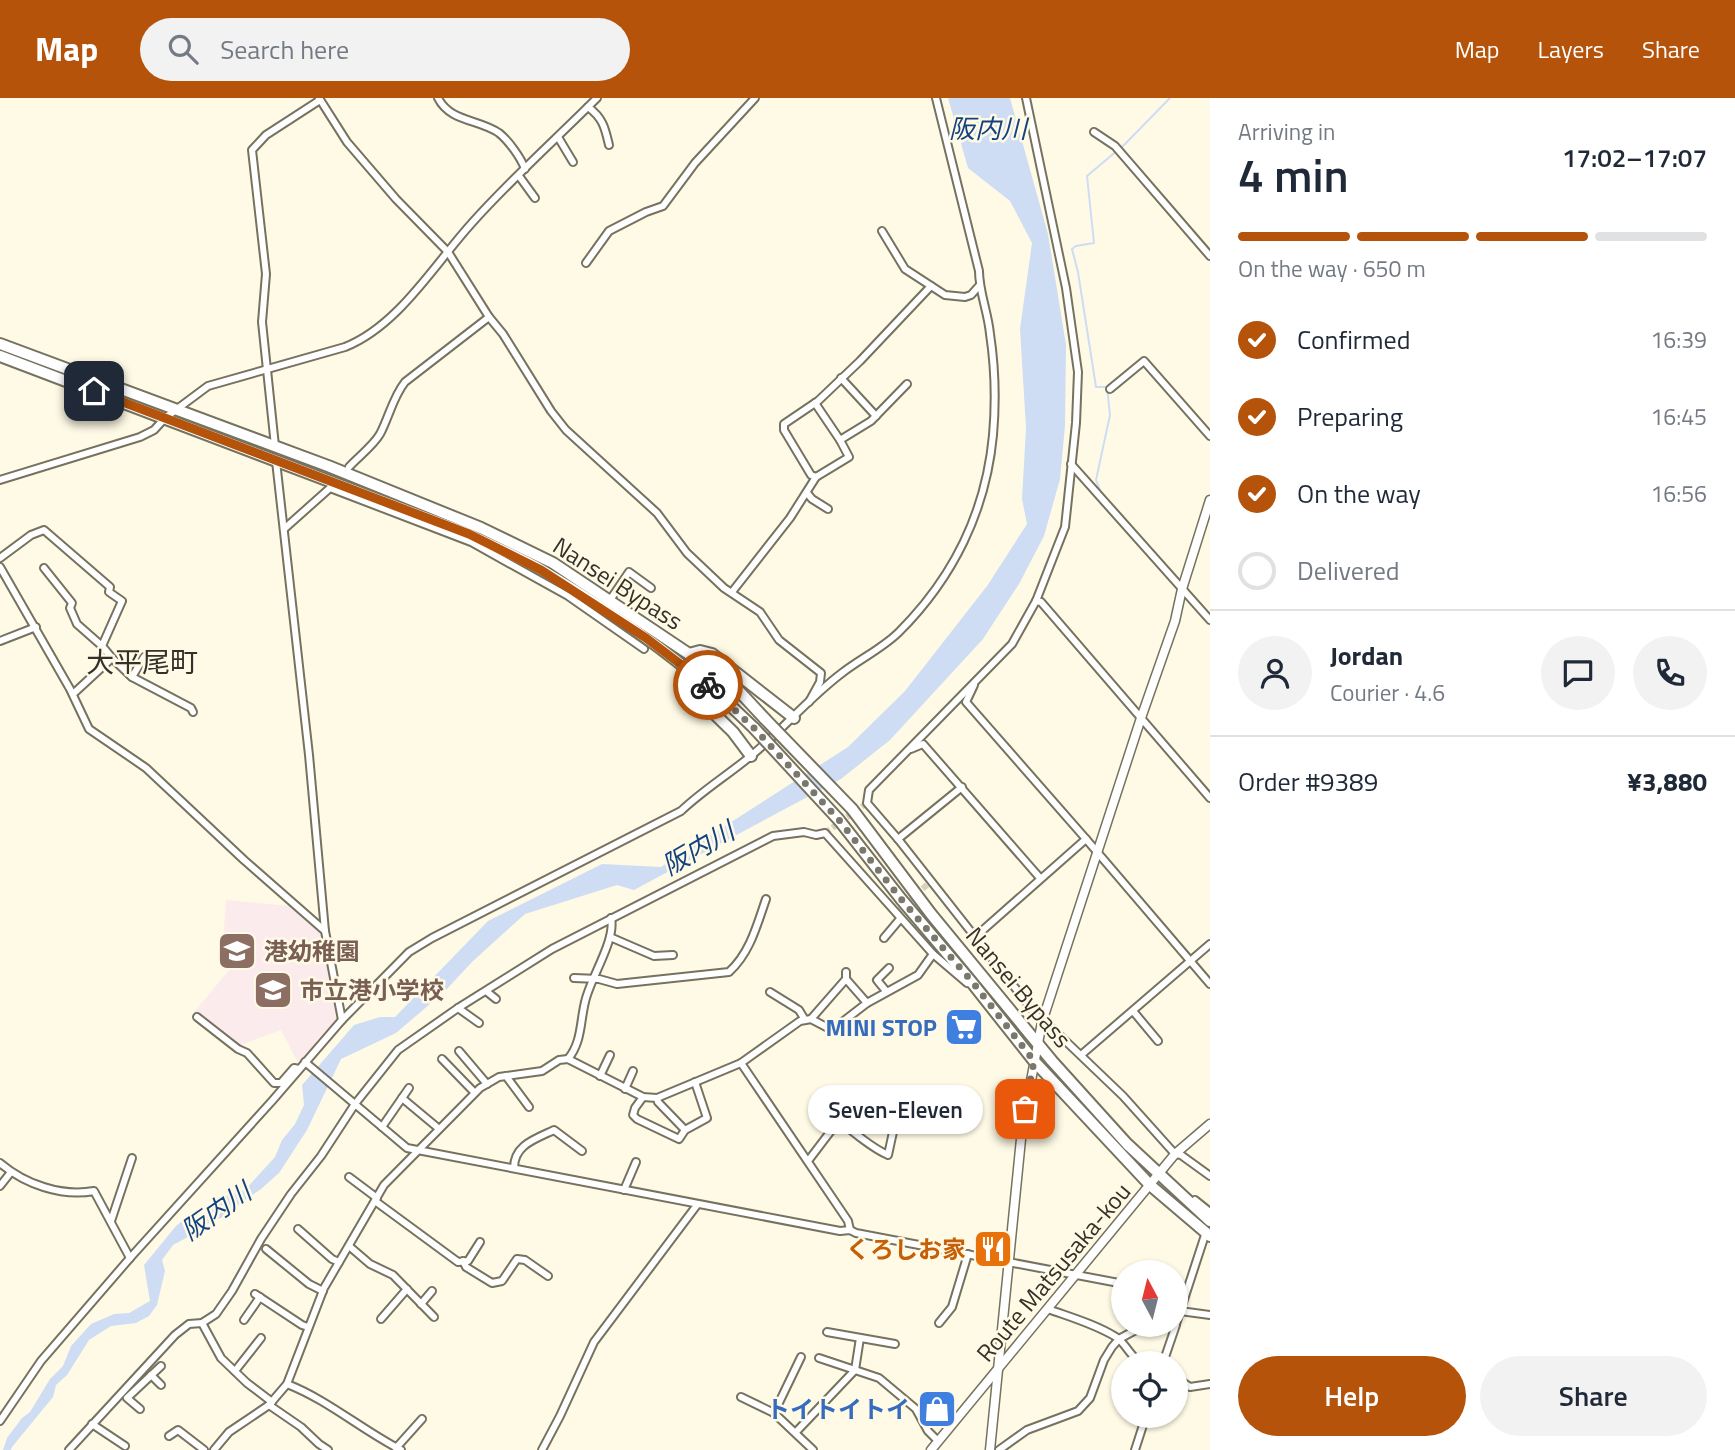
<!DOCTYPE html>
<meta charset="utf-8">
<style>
:root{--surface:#fff;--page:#f2f2f3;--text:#1f2937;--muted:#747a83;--line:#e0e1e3;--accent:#b45309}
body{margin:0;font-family:"Titillium Web","Noto Sans JP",sans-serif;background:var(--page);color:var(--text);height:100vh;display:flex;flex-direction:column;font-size:26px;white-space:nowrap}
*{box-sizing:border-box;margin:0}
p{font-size:23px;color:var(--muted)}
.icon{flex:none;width:38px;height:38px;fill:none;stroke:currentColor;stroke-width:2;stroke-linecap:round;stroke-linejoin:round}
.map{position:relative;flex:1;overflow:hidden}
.drawer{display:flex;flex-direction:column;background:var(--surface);width:525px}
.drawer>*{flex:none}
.needle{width:46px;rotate:353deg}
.fabs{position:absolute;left:1111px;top:1162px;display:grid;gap:14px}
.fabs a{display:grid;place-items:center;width:77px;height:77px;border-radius:50%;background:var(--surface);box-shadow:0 2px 5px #0004;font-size:35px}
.pin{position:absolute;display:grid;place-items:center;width:60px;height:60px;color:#fff;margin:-30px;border-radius:14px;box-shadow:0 4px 10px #0006}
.courier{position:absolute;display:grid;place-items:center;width:70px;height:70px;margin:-35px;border:5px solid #b45309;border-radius:50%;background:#fff;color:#222;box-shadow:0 2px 9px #0007}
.bubble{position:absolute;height:49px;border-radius:24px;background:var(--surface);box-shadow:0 2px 5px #0004;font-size:23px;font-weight:600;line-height:49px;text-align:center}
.headline em{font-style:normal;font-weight:600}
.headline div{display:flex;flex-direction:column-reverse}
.headline{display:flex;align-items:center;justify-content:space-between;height:119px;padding:0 28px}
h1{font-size:46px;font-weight:600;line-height:52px}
.bar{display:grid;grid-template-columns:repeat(4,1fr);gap:10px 7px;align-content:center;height:84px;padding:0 28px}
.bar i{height:9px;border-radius:5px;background:var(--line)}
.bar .active{background:var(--accent)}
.bar p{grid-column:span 4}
.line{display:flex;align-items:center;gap:18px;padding:0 28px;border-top:2px solid var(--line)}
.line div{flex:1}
.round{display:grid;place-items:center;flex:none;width:74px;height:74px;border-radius:37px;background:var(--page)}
ol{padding:0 28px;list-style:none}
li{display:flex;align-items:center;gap:21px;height:77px}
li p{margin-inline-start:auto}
li .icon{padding:7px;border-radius:50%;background:var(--accent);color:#fff;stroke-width:4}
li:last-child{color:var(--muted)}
li i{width:38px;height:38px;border:4px solid var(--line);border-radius:50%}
.action{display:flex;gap:14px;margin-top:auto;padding:14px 28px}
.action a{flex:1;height:80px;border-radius:42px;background:var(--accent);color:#fff;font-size:28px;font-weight:600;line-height:80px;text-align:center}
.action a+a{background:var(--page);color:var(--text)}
header{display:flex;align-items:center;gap:42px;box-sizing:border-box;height:98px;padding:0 35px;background:var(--accent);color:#fff}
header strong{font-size:33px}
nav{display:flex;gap:38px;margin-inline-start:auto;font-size:24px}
.search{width:490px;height:63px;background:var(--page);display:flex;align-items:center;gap:18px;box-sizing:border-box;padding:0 24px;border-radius:38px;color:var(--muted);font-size:26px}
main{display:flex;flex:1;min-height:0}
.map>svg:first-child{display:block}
.education{fill:#fbebed}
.water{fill:#ceddf4}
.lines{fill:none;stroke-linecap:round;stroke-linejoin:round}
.stream{stroke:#ceddf4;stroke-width:2}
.street-tunnel{stroke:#d6d2bf;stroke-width:6;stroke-dasharray:6 3;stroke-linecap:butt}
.street-casing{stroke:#767260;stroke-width:10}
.secondary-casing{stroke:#767260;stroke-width:11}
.highway-casing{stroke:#767260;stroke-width:14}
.street{stroke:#fff;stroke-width:6}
.secondary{stroke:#fff;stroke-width:8}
.highway{stroke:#fff;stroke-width:10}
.highway-bridge-casing{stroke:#767260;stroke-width:14;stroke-linecap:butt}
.highway-bridge{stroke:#fff;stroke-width:10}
.done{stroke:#7a776b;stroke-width:7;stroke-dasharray:0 12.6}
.route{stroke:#b45309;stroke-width:9}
.labels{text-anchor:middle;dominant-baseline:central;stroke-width:5;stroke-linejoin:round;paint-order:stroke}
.street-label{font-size:24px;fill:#333129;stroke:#fffae5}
.education-label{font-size:24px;font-weight:bold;fill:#785e54;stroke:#fffae5;text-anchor:start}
.shop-label{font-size:24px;font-weight:bold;fill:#366cbe;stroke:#fffae5;text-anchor:end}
.food-label{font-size:24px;font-weight:bold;fill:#c56008;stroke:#fffae5;text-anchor:end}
.water-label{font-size:26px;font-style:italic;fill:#134281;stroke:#fffae5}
.quarter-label{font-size:28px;fill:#333129;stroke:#fffae5}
</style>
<header>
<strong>Map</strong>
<div class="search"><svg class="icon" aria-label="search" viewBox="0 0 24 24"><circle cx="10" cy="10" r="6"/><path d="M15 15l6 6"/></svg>Search here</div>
<nav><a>Map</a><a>Layers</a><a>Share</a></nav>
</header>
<main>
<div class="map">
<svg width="1210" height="1352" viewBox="0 0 1210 1352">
<rect width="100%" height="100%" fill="#fffae5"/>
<polygon class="education" points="226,802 290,808 325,839 338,921 316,943 316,947 299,967 281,932 238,948 194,914 230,871 224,831"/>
<polygon class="water" points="948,0 1010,0 1048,136 1066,247 1065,328 1060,381 1044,438 1019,486 983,541 890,642 841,681 634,792 617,787 525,816 473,863 444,894 396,935 341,961 307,1032 279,1075 261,1091 235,1109 229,1117 212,1123 186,1140 173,1147 162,1162 165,1173 157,1207 149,1218 136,1225 111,1228 89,1242 67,1277 56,1287 53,1299 12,1349 11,1352 3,1352 7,1340 22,1320 30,1314 50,1281 63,1268 71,1248 91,1226 114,1216 129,1215 150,1203 144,1167 176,1128 182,1123 203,1118 217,1101 245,1092 275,1059 282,1042 295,1026 304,1007 302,987 354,927 380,919 395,919 488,823 602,766 661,769 848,649 905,593 987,488 1027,426 1022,401 1026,330 1020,231 1032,145 1010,103 968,70"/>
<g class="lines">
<polyline class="stream" points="1100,392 1096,382 1110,317 1107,289 1096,289 1078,174 1072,151 1076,148 1094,145 1087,78 1125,46 1170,0"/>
<g class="street-tunnel">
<polyline points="825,735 867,705"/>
<polyline points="896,815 930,784"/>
</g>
<g class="street-casing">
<g id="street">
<polyline points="319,0 347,44 396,101 448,154 489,219 503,236 551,313 566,332 657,415 687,455 724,490 760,514 779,542 821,575 820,584 809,604"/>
<path d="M438 0C450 24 479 21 499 35 509 43 521 60 525 71"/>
<polyline points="1026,0 1066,190 1078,274 1076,325 1065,429 1036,503 1012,546 869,692 867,705 898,741 1042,924 1052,930 1123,998 1175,1056 1181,1057 1210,1078"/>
<path d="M588 9C603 20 605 30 609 47"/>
<polyline points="1094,34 1115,48 1210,158"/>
<polyline points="558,39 573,64"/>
<polyline points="519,78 535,100"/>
<polyline points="882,133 905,171 945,197 965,199 971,197 979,188"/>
<polyline points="586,165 609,133 646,114 663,108 695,65 755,0"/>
<polyline points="841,280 876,318"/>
<polyline points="1110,291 1144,263 1210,338"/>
<polyline points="815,305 840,342"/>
<polyline points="275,348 262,224 266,176 252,52 266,37 320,2"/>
<polyline points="276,363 309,657 325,833"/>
<polyline points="1071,366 1210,522"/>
<path d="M349 369C358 359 373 348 380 336 389 319 393 299 405 284L489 219"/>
<polyline points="816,379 811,377 784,332 784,326 818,303 860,263 931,188"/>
<path d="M0 382 140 339 154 332 165 320 208 288 345 249C398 228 434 167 471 126 510 82 555 42 597 0"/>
<polyline points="807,395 812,401 828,411"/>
<polyline points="284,431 330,390 471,444 568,498 644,551"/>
<polyline points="0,460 31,437 44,432 110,489 109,494 122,503 102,548"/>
<polyline points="0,469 70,591 89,631 146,670 244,762 325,833 342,922"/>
<polyline points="44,470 72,505 70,510 77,526 102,548 112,560 73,596"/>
<polyline points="732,494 790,420 816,379 849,359 840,342 871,323 907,286"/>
<polyline points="610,502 629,474 651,490"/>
<polyline points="1036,503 1041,504 1210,700"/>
<polyline points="0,543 36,529"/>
<polyline points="112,560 132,579 191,610 193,614"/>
<polyline points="132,579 144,559"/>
<polyline points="974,587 966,604 1086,741"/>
<polyline points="911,651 923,646 1040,780"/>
<polyline points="898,741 962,689"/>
<polyline points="610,839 654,858 673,857"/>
<polyline points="975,839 1086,741 1210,886"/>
<polyline points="884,840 900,821"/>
<polyline points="846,874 846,881 867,905"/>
<path d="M574 880 599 881 617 886 729 874C750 855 757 827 766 801"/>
<polyline points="486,893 496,901"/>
<polyline points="886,893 877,882 889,870"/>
<polyline points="770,894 799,912 805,922"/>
<polyline points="458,910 479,925"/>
<polyline points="1133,913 1158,943"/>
<polyline points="197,919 238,951 247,955 274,985 281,985 294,970 299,971"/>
<polyline points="811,921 846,881"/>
<polyline points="459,953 487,986"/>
<polyline points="1081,957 1210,846"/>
<polyline points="442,961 474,994"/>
<path d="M568 961C582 944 580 924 585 904 590 880 616 843 611 820"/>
<polyline points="305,964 407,1050 840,1133 850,1132 856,1135 1124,1186"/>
<polyline points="741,965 848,1123 850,1132"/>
<polyline points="506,978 529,1009"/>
<polyline points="600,978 610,957"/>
<polyline points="625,991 633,973"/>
<polyline points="643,999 635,1010 633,1017 637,1021 679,1041 685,1032 707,1020 695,984"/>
<polyline points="402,1000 438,1030"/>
<polyline points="657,1000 658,1004 685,1032"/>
<polyline points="382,1029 409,990"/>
<path d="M808 1063 840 1021 859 1000 892 1001 898 1011 888 1057C865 1047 836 1018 815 1003"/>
<path d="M0 1065C25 1086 61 1099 94 1093L130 1160"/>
<path d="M514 1070C514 1047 535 1041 554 1032L582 1053"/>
<polyline points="349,1079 377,1100"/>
<polyline points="0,1088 11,1074"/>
<polyline points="624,1092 636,1064"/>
<polyline points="1195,1102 1210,1114"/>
<polyline points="375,1103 458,1164 468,1163 480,1144"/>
<polyline points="111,1123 132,1060"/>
<polyline points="298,1131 332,1161 339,1164"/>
<polyline points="349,1148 370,1166 393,1177 434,1219"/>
<polyline points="266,1151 309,1186 323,1193"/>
<polyline points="463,1163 466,1169 492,1185 502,1183 517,1161 525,1162 548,1178"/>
<polyline points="255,1196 302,1227 308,1229"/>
<polyline points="421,1206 432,1193"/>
<path d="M1048 1211C1070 1219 1095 1226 1116 1239 1127 1246 1131 1262 1144 1265"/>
<polyline points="1178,1215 1180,1213 1210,1217"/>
<polyline points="381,1221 407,1191"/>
<polyline points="244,1222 260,1199"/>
<polyline points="202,1225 221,1260 247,1285 272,1304"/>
<polyline points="939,1225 952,1209 968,1156"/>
<polyline points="1176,1226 1206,1134"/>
<polyline points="827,1234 895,1246"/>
<polyline points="819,1260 879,1280 916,1311 928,1333 938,1343"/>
<polyline points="1163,1265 1176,1227"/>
<polyline points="235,1273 261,1240"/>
<polyline points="151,1277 161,1287"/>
<polyline points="1176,1280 1190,1289 1210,1286"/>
<path d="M287 1286C328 1302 362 1332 401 1352"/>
<polyline points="741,1299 774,1315 813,1352"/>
<polyline points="269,1307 301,1329 319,1346 328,1352"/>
<polyline points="140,1311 127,1300 161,1268"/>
<polyline points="774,1315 801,1259"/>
<path d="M0 1323 41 1263 130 1160 272 1003 342 922 409 854 432 840 681 713C703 692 728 677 752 657 783 631 810 599 842 575 860 561 883 550 899 534 953 480 986 413 993 337 996 303 995 269 990 236 988 214 979 194 979 173L936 0"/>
<polyline points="92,1326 125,1348"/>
<polyline points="796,1334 855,1272 860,1240"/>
<polyline points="169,1338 178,1332 204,1352"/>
<polyline points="396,1350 422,1321"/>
<polyline points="69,1352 175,1237 189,1226 202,1225 216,1216 232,1193 261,1141 291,1096 321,1058 355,1006 398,952 458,910 552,851 773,738 804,734 816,737 825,735 933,856"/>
<polyline points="214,1352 229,1334 269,1307 287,1286 324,1190 384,1087 480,990 499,979 542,973 559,962 568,961 643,999 657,1000 741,965 800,923 811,921 832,932 867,905 918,877 933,856 967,885"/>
<polyline points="542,1352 560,1318 594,1244 697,1107"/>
<polyline points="999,1352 1027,1332 1078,1313 1090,1300 1104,1262 1112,1249 1119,1241 1145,1227"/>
<polyline points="1135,1352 1146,1318"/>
</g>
</g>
<g class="secondary-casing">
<g id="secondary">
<polyline points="931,1352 1175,1056 1210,1026"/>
<polyline points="990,1352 1022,1031 1042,924 1141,620 1175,523 1182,491 1210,402"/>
</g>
</g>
<g class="highway-casing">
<g id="highway">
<polyline points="0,246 328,368 481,430 553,465 689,556 738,592 765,621"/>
<path d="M0 258 469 436C493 448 519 459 542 472 618 517 691 568 754 630"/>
<polyline points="689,556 700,553 712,556 794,620"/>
<polyline points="685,568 683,576 686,588 733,634 751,658"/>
<polyline points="852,711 931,816 1052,963 1127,1046 1210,1123"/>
<polyline points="839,722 901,801 973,886 1034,963 1150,1087 1210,1138"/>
</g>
</g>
<use href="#street" class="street"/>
<use href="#secondary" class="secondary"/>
<use href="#highway" class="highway"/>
<g class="highway-bridge-casing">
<g id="highway-bridge">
<polyline points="765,621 852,711"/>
<polyline points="754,630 839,722"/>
</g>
</g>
<use href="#highway-bridge" class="highway-bridge"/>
</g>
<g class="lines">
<polyline class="done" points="708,587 754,630 839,722 901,801 974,886 1034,963 1025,1011"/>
<polyline class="route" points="94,293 469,436 541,472 646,540 708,587"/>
</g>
<defs>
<g id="school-square" transform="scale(2.0125)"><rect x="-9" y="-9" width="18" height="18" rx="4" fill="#8d6e63" stroke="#fffae5"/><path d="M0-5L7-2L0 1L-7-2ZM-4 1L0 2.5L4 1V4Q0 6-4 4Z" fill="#fff"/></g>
<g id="supermarket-square" transform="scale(2.0125)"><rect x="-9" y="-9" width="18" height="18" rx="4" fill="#3f7fe0" stroke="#fffae5"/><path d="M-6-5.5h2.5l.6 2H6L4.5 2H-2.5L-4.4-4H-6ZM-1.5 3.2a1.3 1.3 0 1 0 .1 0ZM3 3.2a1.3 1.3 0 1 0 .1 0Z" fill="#fff"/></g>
<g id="restaurant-square" transform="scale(2.0125)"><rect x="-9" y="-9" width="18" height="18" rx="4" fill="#e8710a" stroke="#fffae5"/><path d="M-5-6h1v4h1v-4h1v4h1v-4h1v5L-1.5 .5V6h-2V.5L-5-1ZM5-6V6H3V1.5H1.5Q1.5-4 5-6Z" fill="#fff"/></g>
<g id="shop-square" transform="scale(2.0125)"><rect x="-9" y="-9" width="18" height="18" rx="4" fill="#3f7fe0" stroke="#fffae5"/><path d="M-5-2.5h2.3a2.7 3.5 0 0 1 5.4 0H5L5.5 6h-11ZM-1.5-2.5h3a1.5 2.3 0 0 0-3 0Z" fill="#fff"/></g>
</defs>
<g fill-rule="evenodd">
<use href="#school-square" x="237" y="853"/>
<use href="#school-square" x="273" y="892"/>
<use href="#supermarket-square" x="964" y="929"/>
<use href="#restaurant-square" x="993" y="1151"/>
<use href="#shop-square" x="937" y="1311"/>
</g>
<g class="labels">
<g class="street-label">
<text transform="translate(618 485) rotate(33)">Nansei Bypass</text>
<text transform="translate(1019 889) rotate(50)">Nansei Bypass</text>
<text transform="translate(1053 1174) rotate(-50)">Route Matsusaka-kou</text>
</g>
<g class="education-label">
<text x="264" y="853">港幼稚園</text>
<text x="300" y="892">市立港小学校</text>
</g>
<g class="shop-label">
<text x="937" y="929">MINI STOP</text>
<text x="910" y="1311">トイトイトイ</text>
</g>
<g class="food-label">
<text x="966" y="1151">くろしお家</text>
</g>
<g class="water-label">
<text x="988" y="30">阪内川</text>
<text transform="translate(698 750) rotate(-30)">阪内川</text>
<text transform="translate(216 1113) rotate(-35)">阪内川</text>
</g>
<g class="quarter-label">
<text x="142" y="563">大平尾町</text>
</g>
</g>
</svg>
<div class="fabs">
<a><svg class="needle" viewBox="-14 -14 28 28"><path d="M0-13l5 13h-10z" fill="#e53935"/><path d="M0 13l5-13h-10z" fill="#747a83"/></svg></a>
<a><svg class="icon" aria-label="locate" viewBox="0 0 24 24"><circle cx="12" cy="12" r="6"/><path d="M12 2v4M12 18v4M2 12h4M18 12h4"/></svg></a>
</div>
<div class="pin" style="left:1025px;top:1011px;background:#ea580c"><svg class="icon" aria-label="bag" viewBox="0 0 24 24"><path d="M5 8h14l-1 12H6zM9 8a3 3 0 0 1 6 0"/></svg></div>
<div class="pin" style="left:94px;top:293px;background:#1f2937"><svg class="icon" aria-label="home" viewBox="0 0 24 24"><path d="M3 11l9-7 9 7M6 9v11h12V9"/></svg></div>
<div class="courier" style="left:708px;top:587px"><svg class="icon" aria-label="bike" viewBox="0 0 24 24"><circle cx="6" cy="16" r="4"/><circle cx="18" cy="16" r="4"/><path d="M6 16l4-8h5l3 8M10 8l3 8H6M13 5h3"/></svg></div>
<div class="bubble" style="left:808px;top:987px;width:175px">Seven-Eleven</div>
</div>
<section class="drawer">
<div class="headline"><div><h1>4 min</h1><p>Arriving in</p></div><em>17:02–17:07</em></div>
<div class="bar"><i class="active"></i><i class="active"></i><i class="active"></i><i></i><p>On the way · 650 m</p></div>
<ol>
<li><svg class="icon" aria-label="check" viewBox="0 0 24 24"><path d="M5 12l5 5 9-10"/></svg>Confirmed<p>16:39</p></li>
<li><svg class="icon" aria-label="check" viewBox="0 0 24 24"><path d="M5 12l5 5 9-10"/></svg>Preparing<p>16:45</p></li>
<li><svg class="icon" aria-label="check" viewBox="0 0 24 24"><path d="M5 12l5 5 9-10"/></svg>On the way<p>16:56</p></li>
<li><i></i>Delivered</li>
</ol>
<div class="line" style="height:126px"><a class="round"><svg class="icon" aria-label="person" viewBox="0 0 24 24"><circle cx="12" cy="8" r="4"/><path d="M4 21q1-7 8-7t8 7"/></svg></a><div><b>Jordan</b><p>Courier · 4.6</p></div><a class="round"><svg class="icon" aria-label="chat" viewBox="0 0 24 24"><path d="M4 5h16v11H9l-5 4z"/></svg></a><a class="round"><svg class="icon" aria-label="phone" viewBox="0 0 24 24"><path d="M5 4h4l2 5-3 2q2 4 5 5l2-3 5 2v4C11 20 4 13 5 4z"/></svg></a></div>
<div class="line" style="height:91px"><div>Order #9389</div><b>¥3,880</b></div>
<div class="action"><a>Help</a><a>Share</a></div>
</section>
</main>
